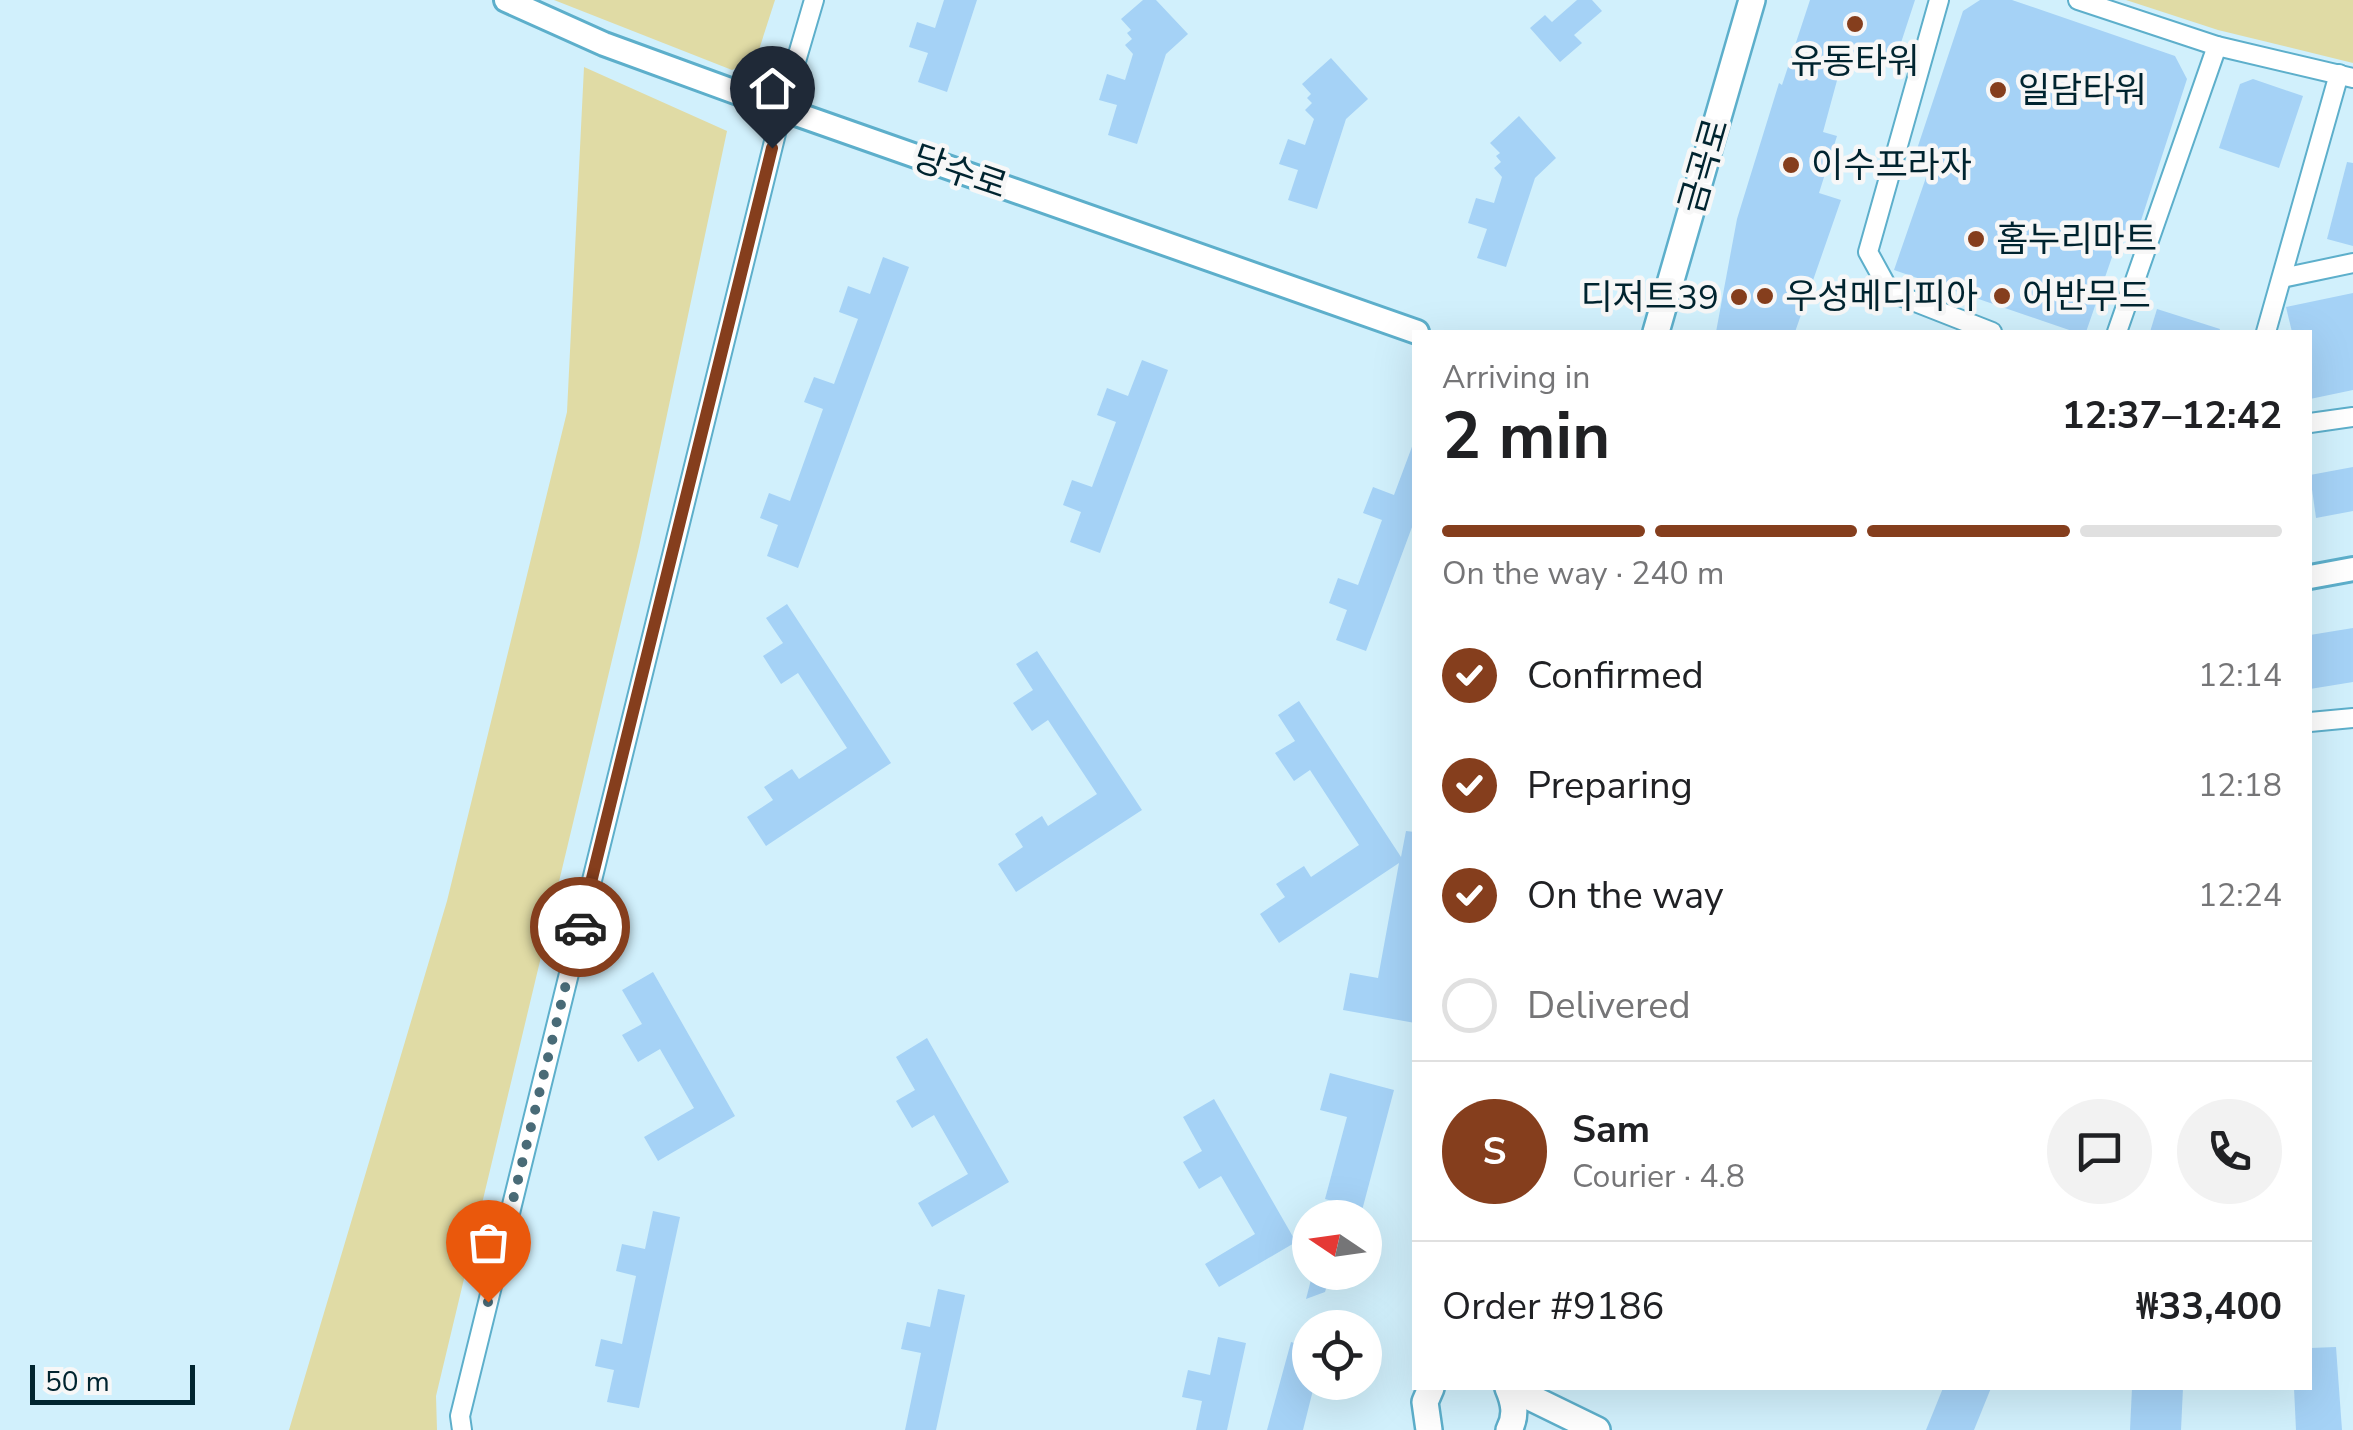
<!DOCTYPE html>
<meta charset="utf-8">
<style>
:root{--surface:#fff;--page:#f2f2f2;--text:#202124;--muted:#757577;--line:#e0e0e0;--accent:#853e1d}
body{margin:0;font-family:"Nunito Sans","Noto Sans KR",sans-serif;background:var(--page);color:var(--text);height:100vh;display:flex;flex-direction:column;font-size:38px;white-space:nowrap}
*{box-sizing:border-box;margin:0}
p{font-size:32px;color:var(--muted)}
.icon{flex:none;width:55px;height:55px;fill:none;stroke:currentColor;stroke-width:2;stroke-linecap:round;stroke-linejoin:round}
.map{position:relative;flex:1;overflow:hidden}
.sheet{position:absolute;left:1412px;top:330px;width:900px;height:1060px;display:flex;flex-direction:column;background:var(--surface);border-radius:0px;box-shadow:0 10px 40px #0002}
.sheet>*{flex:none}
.needle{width:65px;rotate:283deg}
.controls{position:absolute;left:1292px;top:1200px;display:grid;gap:20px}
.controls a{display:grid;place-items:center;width:90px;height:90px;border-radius:50%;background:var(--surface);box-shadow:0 10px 40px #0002;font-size:50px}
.scale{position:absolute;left:30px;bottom:25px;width:165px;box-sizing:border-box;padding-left:10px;border:5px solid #00242f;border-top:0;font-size:28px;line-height:35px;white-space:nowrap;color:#00242f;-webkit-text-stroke:8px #f7f7f7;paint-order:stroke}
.pin{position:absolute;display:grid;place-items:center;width:85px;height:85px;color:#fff;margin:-102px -42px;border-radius:50% 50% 50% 0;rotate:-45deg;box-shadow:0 0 10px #0007}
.pin .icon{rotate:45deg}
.courier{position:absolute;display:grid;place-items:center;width:100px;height:100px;margin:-50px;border:8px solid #853e1d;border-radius:50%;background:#fff;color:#222;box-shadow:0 2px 12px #0007}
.overview em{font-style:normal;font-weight:700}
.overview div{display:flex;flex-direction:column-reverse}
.overview{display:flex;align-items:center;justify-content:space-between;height:170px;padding:0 30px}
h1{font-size:65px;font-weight:700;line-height:75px}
.bar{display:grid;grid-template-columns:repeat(4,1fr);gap:15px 10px;align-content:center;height:120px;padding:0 30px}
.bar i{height:12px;border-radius:8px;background:var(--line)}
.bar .selected{background:var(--accent)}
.bar p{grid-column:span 4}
.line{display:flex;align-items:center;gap:25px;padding:0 30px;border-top:2px solid var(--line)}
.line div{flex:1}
.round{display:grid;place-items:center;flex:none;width:105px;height:105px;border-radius:52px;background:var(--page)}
ol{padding:0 30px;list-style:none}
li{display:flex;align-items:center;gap:30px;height:110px}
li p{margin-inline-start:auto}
li .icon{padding:10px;border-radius:50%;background:var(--accent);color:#fff;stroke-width:4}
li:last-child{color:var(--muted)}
li i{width:55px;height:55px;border:5px solid var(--line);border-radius:50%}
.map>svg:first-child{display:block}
.green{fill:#e0dba5}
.building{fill:#a5d2f6}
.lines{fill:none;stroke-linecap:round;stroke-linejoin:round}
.minor-casing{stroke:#5dafcb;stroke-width:22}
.tertiary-casing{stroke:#5dafcb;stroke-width:28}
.secondary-casing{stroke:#5dafcb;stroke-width:30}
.minor{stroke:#fff;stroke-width:18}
.tertiary{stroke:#fff;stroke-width:22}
.secondary{stroke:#fff;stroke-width:25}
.done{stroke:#496b77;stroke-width:10;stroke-dasharray:0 18}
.route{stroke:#853e1d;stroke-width:12}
.poi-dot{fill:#853e1d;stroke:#f7f7f7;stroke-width:4}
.labels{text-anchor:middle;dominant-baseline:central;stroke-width:9;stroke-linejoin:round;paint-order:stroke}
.poi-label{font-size:35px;fill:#00242f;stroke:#f7f7f7;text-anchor:start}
.street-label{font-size:35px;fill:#00242f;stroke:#f7f7f7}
</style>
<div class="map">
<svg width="2353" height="1430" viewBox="0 0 2353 1430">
<rect width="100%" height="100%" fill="#d1f0fc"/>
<g class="green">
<polygon points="554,0 775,0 756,59 732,70"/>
<polygon points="2126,0 2353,0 2353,63 2218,30"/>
<polygon points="584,67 727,131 639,547 436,1396 437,1430 289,1430 447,901 567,412"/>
</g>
<g class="building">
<polygon points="944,0 977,0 947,92 918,82 928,53 909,47 917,22 935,28"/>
<polygon points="1143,0 1156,0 1188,34 1166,54 1137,144 1108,135 1117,105 1099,100 1107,74 1125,80 1133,54 1125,45 1132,39 1127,33 1131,30 1121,19"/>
<polygon points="1577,0 1592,0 1602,11 1574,35 1582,43 1560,62 1530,28 1545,15 1552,22"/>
<polygon points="1810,0 1915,0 1896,58 1865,48 1859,67 1842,62 1823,132 1837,136 1819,193 1841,200 1795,332 1716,332 1737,219 1779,83 1782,85"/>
<polygon points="1980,0 2012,0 2175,56 2187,79 2135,239 2120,234 2086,332 2075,332 1894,270 1931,163 1914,158 1963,11"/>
<polygon points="1331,58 1368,99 1346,119 1317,209 1288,200 1298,170 1279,164 1288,139 1305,145 1314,119 1305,110 1312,103 1307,98 1311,94 1302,84"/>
<polygon points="2253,79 2303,96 2279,168 2219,148 2240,84"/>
<polygon points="1519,116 1556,158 1535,178 1506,267 1477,258 1487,229 1468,223 1476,198 1494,203 1502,177 1494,168 1501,162 1496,156 1500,153 1490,143"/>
<polygon points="2347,162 2353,163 2353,246 2327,239"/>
<polygon points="883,257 909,267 798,568 767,556 778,525 760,518 769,493 790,501 823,409 804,402 814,377 834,384 858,319 839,312 848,286 870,294"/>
<polygon points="2353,293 2353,390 2310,399 2310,332 2292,332 2286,307"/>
<polygon points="2157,309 2220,329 2219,332 2150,332"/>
<polygon points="1142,360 1168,370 1100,553 1070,542 1081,512 1063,505 1072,480 1092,487 1116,422 1097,415 1107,388 1128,396"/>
<polygon points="1413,444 1415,519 1366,651 1336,640 1347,610 1329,603 1338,578 1358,585 1382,520 1363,513 1373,487 1394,495"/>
<polygon points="2353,467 2353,511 2316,518 2310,475"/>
<polygon points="787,604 891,763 766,846 747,817 773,800 764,787 792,769 799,779 847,748 798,673 781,684 763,656 783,643 766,618"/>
<polygon points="2353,628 2353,682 2310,689 2310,635"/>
<polygon points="1037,651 1142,810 1016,892 998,864 1023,847 1015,834 1042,816 1048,826 1097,794 1048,720 1032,731 1013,703 1033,690 1016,664"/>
<polygon points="1299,701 1401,857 1406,831 1415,832 1415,1023 1343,1010 1350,973 1378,978 1399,863 1279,943 1260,914 1285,897 1276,884 1304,866 1311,877 1359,845 1310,770 1294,781 1275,753 1295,741 1278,715"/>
<polygon points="653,972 735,1116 658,1161 644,1137 694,1108 660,1049 638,1062 622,1035 642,1024 622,990"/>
<polygon points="927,1038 1009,1182 932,1227 918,1203 968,1174 934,1115 912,1128 896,1101 915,1090 896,1057"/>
<polygon points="1330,1073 1394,1090 1360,1218 1328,1218 1332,1201 1325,1199 1347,1117 1320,1110"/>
<polygon points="1214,1099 1296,1242 1219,1287 1205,1264 1255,1234 1221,1176 1199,1189 1183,1162 1202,1151 1183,1117"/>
<polygon points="653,1211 680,1217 639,1408 607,1402 614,1370 595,1366 601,1339 622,1344 636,1276 616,1271 622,1244 645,1249"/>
<polygon points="1313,1272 1331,1272 1325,1292 1306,1299"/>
<polygon points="938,1289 965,1295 936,1430 905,1430 921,1353 901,1349 907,1322 930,1327"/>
<polygon points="1218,1337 1246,1343 1227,1430 1196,1430 1202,1401 1182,1397 1188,1370 1210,1375"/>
<polygon points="1291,1342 1308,1347 1302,1368 1309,1368 1305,1382 1315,1382 1303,1430 1267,1430"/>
<polygon points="2336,1347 2342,1430 2296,1430 2294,1388 2310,1388 2310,1348"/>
<polygon points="1943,1388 1991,1388 1974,1430 1926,1430"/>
<polygon points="2132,1388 2183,1388 2181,1430 2130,1430"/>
</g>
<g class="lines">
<g class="minor-casing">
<g id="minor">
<polyline points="1939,0 1868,252 1890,292 1992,332"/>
<polyline points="2078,0 2217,46 2353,78"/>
<polyline points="2282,278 2353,263"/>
<polyline points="2117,332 2217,46"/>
<polyline points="2266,332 2339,74"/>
<polyline points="2310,423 2353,417"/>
<polyline points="2310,722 2353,718"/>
<polyline points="462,1430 460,1416 782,109 814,0"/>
</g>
</g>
<g class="tertiary-casing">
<g id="tertiary">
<polyline points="506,0 604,44 782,109 1417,332"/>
<polyline points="2310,577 2353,569"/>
</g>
</g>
<g class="secondary-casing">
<g id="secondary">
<polyline points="1656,332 1752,0"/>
<path d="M1508 1388C1514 1402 1517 1415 1509 1430"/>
<polyline points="1511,1388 1597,1430"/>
<polyline points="1429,1430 1425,1402 1431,1388"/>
</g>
</g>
<use href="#minor" class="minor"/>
<use href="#tertiary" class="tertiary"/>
<use href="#secondary" class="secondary"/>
</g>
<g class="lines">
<polyline class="done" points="488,1302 580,927"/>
<polyline class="route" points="580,927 772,148"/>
</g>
<g class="poi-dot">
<circle cx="1855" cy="24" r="10"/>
<circle cx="1998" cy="90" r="10"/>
<circle cx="1791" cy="165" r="10"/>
<circle cx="1976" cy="239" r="10"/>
<circle cx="1765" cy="296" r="10"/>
<circle cx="2002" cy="296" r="10"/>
<circle cx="1739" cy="297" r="10"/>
</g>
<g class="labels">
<g class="poi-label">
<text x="1855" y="61" text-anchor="middle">유동타워</text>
<text x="2018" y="90">일담타워</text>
<text x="1811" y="165">이수프라자</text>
<text x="1996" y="239">홈누리마트</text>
<text x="1785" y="296">우성메디피아</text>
<text x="2022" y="296">어반무드</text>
<text x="1719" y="297" text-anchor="end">디저트39</text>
</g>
<g class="street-label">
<text transform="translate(1704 166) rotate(-74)">금곡로</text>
<text transform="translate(960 172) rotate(19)">당수로</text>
</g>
</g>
</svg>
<div class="controls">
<a><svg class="needle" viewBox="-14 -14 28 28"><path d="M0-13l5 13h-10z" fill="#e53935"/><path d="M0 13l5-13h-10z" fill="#757577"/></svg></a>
<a><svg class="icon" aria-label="locate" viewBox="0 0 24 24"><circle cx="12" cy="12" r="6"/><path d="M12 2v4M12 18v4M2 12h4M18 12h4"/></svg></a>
</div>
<div class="scale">50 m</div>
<div class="pin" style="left:488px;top:1302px;background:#ea580c"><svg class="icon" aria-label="bag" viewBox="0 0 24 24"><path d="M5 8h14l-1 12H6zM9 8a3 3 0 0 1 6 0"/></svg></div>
<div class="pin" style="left:772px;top:148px;background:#1f2937"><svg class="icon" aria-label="home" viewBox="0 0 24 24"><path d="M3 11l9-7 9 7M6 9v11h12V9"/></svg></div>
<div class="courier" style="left:580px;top:927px"><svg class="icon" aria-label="car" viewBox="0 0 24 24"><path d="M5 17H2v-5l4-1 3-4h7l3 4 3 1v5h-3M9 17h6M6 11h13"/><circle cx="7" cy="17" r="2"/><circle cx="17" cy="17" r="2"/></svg></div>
<section class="sheet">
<div class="overview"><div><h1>2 min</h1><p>Arriving in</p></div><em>12:37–12:42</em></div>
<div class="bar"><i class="selected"></i><i class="selected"></i><i class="selected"></i><i></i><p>On the way · 240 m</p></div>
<ol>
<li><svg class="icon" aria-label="check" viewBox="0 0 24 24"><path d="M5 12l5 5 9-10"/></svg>Confirmed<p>12:14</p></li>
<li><svg class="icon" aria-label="check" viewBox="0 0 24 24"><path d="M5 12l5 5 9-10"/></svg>Preparing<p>12:18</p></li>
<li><svg class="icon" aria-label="check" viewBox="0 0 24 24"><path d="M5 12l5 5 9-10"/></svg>On the way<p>12:24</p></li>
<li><i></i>Delivered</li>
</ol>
<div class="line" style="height:180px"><b class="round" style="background:var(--accent);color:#fff">S</b><div><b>Sam</b><p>Courier · 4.8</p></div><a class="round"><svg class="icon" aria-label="chat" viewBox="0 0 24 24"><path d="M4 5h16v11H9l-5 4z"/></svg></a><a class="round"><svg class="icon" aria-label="phone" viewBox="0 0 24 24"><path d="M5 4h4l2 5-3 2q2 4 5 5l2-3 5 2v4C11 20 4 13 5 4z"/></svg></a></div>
<div class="line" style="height:130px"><div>Order #9186</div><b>₩33,400</b></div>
</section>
</div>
